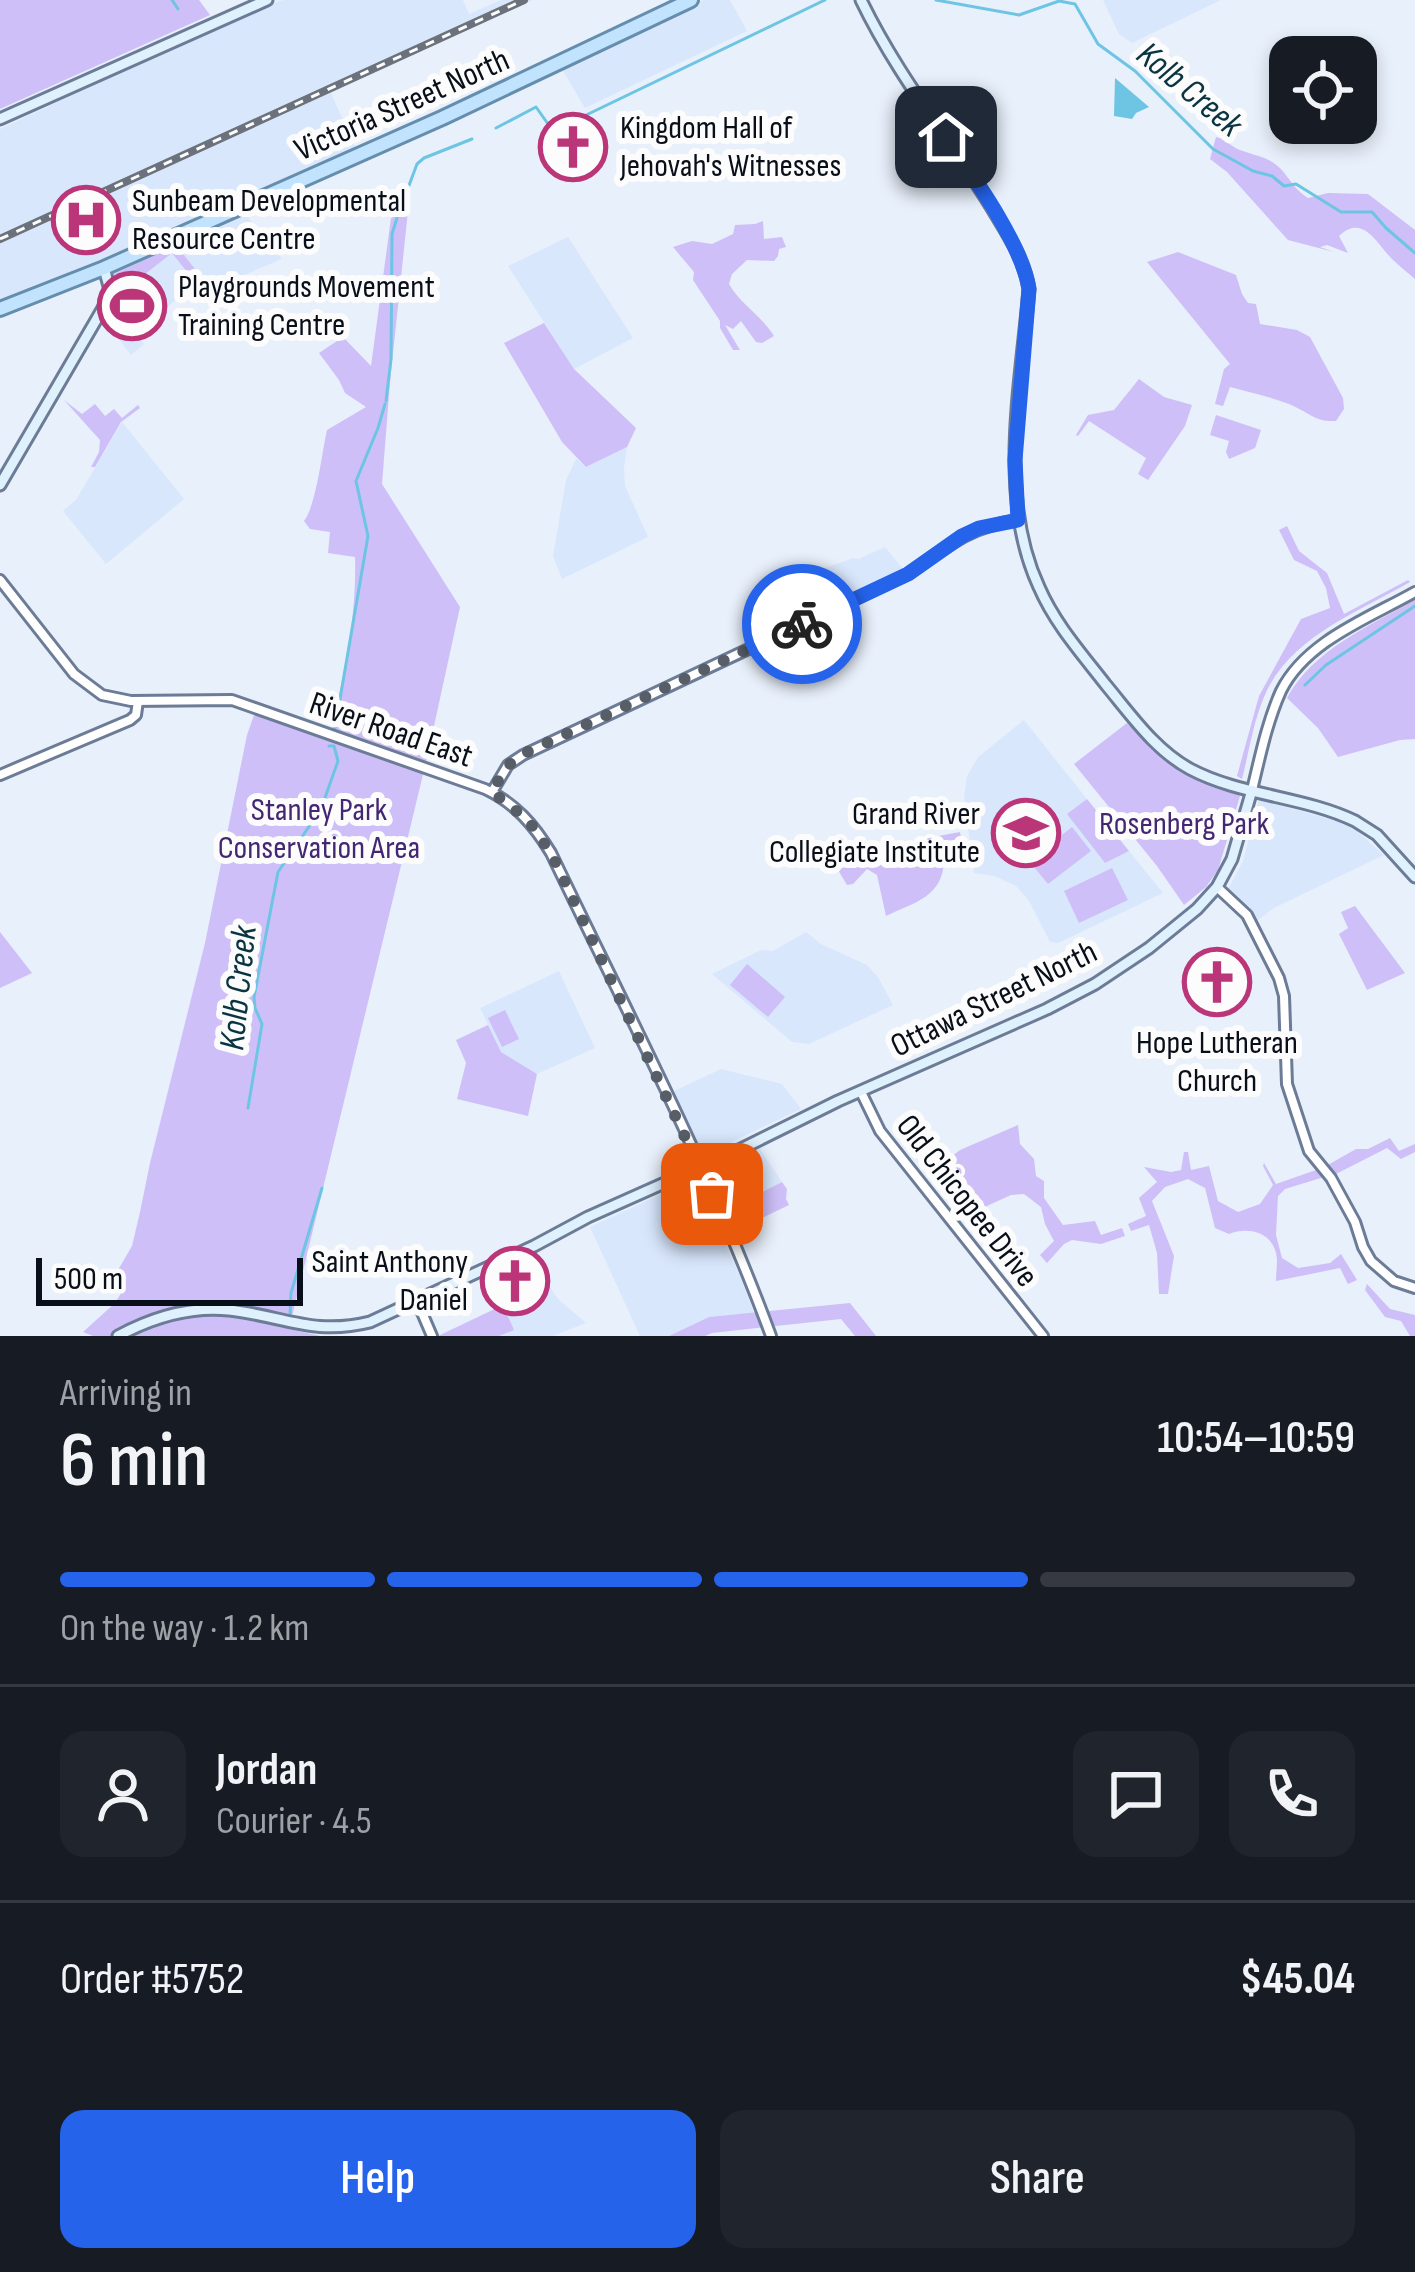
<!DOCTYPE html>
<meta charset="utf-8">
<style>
:root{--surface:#171b24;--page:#20242c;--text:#f1f3f6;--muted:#9ea1a6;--line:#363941;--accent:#2563eb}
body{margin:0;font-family:"Sofia Sans Condensed",sans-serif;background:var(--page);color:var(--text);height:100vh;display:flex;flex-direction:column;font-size:45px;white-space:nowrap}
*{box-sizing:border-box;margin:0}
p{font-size:39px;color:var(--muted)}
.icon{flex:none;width:66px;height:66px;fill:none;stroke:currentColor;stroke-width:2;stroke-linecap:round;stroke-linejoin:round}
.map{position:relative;height:1336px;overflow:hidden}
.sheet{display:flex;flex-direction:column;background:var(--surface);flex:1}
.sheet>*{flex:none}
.fabs{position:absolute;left:1269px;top:36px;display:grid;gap:24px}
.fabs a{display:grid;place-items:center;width:108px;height:108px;border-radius:24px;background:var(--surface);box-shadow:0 6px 18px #0003;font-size:60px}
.scale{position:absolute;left:36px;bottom:30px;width:267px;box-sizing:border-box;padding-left:12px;border:6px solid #090f19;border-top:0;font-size:33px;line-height:42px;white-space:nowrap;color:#090f19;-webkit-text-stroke:9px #fcfcfc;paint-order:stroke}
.pin{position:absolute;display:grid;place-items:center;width:102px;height:102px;color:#fff;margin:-51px;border-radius:24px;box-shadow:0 6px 18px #0006}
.courier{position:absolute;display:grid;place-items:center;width:120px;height:120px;margin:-60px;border:9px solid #2563eb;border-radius:50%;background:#fff;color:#222;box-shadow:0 3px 15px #0007}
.headline em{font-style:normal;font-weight:600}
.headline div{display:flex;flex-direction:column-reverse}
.headline{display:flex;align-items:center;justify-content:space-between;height:204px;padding:0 60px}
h1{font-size:78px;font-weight:600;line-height:90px}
.bar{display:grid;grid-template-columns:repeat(4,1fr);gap:18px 12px;align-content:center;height:144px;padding:0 60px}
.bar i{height:15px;border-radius:9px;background:var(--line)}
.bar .active{background:var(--accent)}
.bar p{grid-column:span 4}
.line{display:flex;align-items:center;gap:30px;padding:0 60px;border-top:3px solid var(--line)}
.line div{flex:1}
.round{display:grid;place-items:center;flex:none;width:126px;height:126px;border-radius:24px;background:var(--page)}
.primary-button{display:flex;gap:24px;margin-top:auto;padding:24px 60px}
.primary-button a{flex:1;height:138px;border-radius:24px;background:var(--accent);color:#fff;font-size:48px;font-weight:600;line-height:138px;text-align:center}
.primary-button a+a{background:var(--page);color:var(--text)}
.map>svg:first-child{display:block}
.built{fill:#d9e7fd}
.green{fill:#cebff8}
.water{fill:#6dc5e3}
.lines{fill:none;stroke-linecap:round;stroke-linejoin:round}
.stream{stroke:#6dc5e3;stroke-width:3}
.tertiary-casing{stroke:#6c7c96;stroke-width:14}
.secondary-casing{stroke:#6c7c96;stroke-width:15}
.primary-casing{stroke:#658dad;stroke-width:18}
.tertiary{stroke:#fff;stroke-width:8}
.secondary{stroke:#e0f1fe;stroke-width:9}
.primary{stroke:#c1e3fd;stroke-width:12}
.rail-casing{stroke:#6b727c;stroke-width:8}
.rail{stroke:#fcfcfc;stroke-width:3;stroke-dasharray:9;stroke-linecap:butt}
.done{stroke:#575e68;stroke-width:12;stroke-dasharray:0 21.6}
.route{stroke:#2563eb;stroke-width:15}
.labels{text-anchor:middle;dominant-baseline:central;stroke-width:12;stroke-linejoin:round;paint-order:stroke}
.street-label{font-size:33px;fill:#090f19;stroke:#fcfcfc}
.poi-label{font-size:33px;fill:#090f19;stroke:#fcfcfc;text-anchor:start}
.park-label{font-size:33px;fill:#442773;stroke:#fcfcfc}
.water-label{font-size:36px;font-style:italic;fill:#0a3441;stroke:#fcfcfc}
</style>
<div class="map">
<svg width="1415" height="1336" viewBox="0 0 1415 1336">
<rect width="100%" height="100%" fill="#e8f0fb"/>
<g class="built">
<polygon points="283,0 463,0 469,14 501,0 533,0 331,93 355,147 86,266 0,301 0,129 256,9"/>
<polygon points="703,0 730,0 747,31 585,108 562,69"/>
<polygon points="1103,0 1221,0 1132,43 1119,34"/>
<polygon points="245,211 255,228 282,259 211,289 201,279 136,333 144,344 131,355 104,320 115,299 117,285 114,274"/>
<polygon points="568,237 633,338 574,369 508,266"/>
<polygon points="122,422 184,499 106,564 63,511 76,500"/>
<polygon points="627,447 624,468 625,486 648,537 562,579 553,556 566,480 576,459 587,467"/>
<polygon points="885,547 903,569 824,607 815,588 820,583 814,575 820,570 853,558 859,559"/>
<polygon points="1024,720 1087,799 1068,815 1105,863 1129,851 1163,893 1058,943 1050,942 1029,901 1016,886 994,876 974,873 964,797 967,776 978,757"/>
<polygon points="1259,799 1350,825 1384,855 1274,908 1257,921 1249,909 1228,889 1243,861"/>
<polygon points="806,932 821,944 867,965 878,977 893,1005 809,1044 792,1042 712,974 761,950 773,951"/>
<polygon points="559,971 595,1048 537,1074 501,1052 480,1008"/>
<polygon points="721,1069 782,1084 801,1109 702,1156 672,1092"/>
<polygon points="760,1149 782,1182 727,1210 711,1173"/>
<polygon points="694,1179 738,1272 754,1313 709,1317 669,1336 640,1336 590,1227"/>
<polygon points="548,1284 558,1299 586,1323 553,1336 499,1336 513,1329 503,1305"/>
</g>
<g class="green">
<polygon points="0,0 199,0 210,15 0,109"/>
<path d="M1216 137C1227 140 1232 148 1243 151 1256 156 1269 157 1280 168 1290 179 1295 190 1308 198L1328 193 1368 194 1415 230V279C1407 272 1399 266 1392 259 1377 244 1363 213 1339 236L1348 253 1327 245 1320 247 1334 252 1288 240 1227 172 1210 159Z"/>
<path d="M408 211 390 382 382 484 460 607 427 758 289 1329 321 1336H93L83 1332 115 1303 123 1290 114 1277 132 1246 140 1212 150 1163 205 943 247 735 254 715 329 740C343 680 357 619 355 557L328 553 330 532 310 529 304 521C316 506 322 452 327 430L366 407 345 393 339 380 319 353 343 337 371 366 391 218Z"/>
<path d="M763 221 764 239 782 237 786 247 779 249 778 256 774 261 747 260 732 274 729 284C741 305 761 315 774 336L762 343 756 342 741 321 733 329 725 325 740 350H733L720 328V321L693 280 694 272 673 247 692 241 712 244 733 234 735 225 755 224Z"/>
<polygon points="176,245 202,278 196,283 172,253 118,295 116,293 114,274"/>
<path d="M1178 252 1236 275 1242 294 1248 303 1256 304 1260 324 1297 330 1310 337 1343 398 1344 409 1336 421C1314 422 1309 412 1289 404 1270 397 1250 392 1230 387L1223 406 1215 404 1224 369 1230 364 1147 262Z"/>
<polygon points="544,323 574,369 636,428 627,447 586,467 562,442 504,343"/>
<polygon points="1139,379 1164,397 1192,405 1185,426 1148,480 1138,474 1146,458 1089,421 1078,436 1076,435 1088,415 1114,410"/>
<polygon points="64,400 82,414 95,404 105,416 114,409 122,418 138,405 140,408 121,422 95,467 91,467 99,452 100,440"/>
<polygon points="1216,415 1261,430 1255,448 1229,459 1226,452 1229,441 1210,435"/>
<path d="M1287 526 1299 551 1327 573 1344 614 1408 580 1410 582C1358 612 1288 638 1264 697 1253 723 1249 752 1242 779L1237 776 1259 696 1301 619 1330 608 1326 588 1317 571 1294 560 1279 530Z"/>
<path d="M1415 600V739L1400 740 1338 757 1318 728 1287 698C1314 649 1368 627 1415 600Z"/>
<path d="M1127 723C1162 759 1188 780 1237 792L1240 796 1218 870 1206 887 1184 905 1157 866 1074 764Z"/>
<polygon points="1087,799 1129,851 1105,863 1067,814"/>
<polygon points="1072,827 1091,851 1048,884 1029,861"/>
<path d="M960 832 964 856 944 860C943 897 915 902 886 916L877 875 867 869 853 884 847 885 835 865 853 857 852 852Z"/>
<polygon points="1112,868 1128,900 1079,923 1064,891"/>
<polygon points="1355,906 1405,973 1367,990 1339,934 1348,928 1341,912"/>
<polygon points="0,932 32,973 0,988"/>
<polygon points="747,964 785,997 768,1017 730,985"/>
<polygon points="505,1010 519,1039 502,1047 488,1018"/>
<polygon points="488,1025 501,1052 537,1074 528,1116 457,1099 466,1063 456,1040"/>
<polygon points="1018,1125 1020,1144 1034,1159 1036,1176 1044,1181 1044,1198 1063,1225 1095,1221 1101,1235 1122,1228 1125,1236 1101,1244 1072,1240 1064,1244 1047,1263 1040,1255 1054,1241 1045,1224 1041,1207 1024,1194 1011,1195 976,1211 941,1165 960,1150"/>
<polygon points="1390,1138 1399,1151 1415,1144 1415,1152 1401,1159 1387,1148 1334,1175 1326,1166 1356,1149 1368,1149"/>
<path d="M1184 1152H1188L1191 1170 1209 1166 1218 1201 1238 1212 1260 1204 1273 1185 1263 1166 1264 1163 1276 1184 1316 1170 1324 1177 1285 1189 1278 1196 1276 1235 1282 1258 1298 1268 1330 1263 1341 1254 1357 1280 1348 1284 1340 1268 1276 1281C1276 1274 1277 1267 1277 1259 1275 1233 1250 1226 1229 1234L1215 1228 1205 1188 1188 1179 1165 1187 1152 1201 1174 1256 1168 1294H1159L1157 1253 1149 1225 1131 1231 1128 1224 1146 1216 1139 1198 1157 1182 1144 1167 1171 1172 1181 1170Z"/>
<polygon points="782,1182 787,1189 786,1199 789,1205 737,1230 727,1210"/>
<polygon points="1367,1284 1390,1309 1415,1315 1415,1336 1410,1336 1401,1321 1385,1317 1365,1290"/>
<polygon points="850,1303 876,1336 855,1336 841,1319 712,1333 705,1336 669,1336 709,1317"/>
<polygon points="503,1305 514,1330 499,1336 438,1336"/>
</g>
<polygon class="water" points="1115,78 1149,107 1136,113 1132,119 1114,116"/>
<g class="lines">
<g class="stream">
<polyline points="172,0 178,9"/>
<polyline points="936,0 1019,15 1059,1 1075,4 1098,44 1135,71 1213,149 1253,171 1272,176 1284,186 1296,184 1341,212 1372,212 1386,228 1415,253"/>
<polyline points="496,128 536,107 553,131 825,0"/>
<polyline points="401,207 417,164 424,158 472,139"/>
<polyline points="386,401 391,359 392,234 397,218"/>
<polyline points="1305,685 1326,665 1415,606"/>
<polyline points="335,728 368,536 356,481 378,428 385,404"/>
<polyline points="248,1108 262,1024 255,1008 254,997 278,872 321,809 338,761 334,746 329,746"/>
<polyline points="290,1315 291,1293 322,1188"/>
</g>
<g class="tertiary-casing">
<g id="tertiary">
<path d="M0 580 74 674 102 695 131 701 232 700 485 789C515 803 534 825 551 853 627 1012 710 1170 771 1336"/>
<polyline points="0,775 130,720 136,715 138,701"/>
<path d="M1252 790C1260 757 1267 722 1281 691 1306 641 1369 618 1415 592"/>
<path d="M492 792 508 765 523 755 908 574C949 546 966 528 1018 520"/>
<polyline points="1217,887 1247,915 1279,978 1284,996 1287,1084 1309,1151 1331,1178 1355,1222 1363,1247 1371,1261 1394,1281 1415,1288"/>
<polyline points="861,1092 880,1131 1043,1336"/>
<polyline points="417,1301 432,1336"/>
</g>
</g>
<g class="secondary-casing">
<g id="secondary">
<path d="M861 0C896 73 947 136 990 205 1006 232 1024 257 1029 289 1021 385 997 497 1039 587 1055 624 1082 654 1106 685 1131 715 1155 750 1190 769 1241 796 1303 796 1355 821L1377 835 1415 877"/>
<polyline points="0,119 267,0"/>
<polyline points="0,485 106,303 110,290 104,268"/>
<path d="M118 1336C153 1317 189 1306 229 1310 283 1316 313 1336 370 1322L534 1246 588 1217 743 1148 838 1101 1047 1009 1095 984 1149 948 1197 909 1217 887 1232 859 1252 790"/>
</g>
</g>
<g class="primary-casing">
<polyline id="primary" points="0,309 104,268 442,118 691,0"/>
</g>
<use href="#tertiary" class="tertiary"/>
<use href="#secondary" class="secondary"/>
<use href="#primary" class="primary"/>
<g class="rail-casing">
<polyline id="rail" points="0,239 524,0"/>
</g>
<use href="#rail" class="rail"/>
</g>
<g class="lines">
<polyline class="done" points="712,1194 551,853 528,820 492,792 506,767 523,754 802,624"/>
<path class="route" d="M802 624 908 574 962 536 979 528 1018 520 1015 460 1029 289C1022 244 973 176 946 137"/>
</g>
<defs>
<g id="church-ring" transform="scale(3.45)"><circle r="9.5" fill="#fcfcfc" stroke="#bb3579" stroke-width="1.5"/><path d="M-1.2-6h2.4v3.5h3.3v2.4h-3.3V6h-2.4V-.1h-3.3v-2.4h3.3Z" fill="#bb3579"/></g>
<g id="hospital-ring" transform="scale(3.45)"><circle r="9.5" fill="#fcfcfc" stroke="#bb3579" stroke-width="1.5"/><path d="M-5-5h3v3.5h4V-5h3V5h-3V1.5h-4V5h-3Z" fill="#bb3579"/></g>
<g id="stadium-ring" transform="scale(3.45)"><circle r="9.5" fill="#fcfcfc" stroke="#bb3579" stroke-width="1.5"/><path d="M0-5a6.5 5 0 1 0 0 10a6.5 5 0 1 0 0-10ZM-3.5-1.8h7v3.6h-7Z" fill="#bb3579"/></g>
<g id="school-ring" transform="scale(3.45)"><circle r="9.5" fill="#fcfcfc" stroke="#bb3579" stroke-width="1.5"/><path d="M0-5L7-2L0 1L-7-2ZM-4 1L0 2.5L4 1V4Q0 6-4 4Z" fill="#bb3579"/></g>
</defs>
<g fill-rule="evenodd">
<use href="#church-ring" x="573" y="147"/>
<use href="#hospital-ring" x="86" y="220"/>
<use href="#stadium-ring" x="132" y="306"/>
<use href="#school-ring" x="1026" y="833"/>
<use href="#church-ring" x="1217" y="982"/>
<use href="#church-ring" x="515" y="1281"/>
</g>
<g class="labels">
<g class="street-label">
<text transform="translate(402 105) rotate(-24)">Victoria Street North</text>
<text transform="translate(391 730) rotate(19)">River Road East</text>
<text transform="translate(994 999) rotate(-26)">Ottawa Street North</text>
<text transform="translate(967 1201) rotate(52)">Old Chicopee Drive</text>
</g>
<g class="poi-label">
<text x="620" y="128">Kingdom Hall of<tspan x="620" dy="38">Jehovah's Witnesses</tspan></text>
<text x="132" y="201">Sunbeam Developmental<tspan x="132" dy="38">Resource Centre</tspan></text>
<text x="178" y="287">Playgrounds Movement<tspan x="178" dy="38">Training Centre</tspan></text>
<text x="980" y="814" text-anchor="end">Grand River<tspan x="980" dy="38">Collegiate Institute</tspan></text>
<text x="1217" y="1043" text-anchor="middle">Hope Lutheran<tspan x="1217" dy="38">Church</tspan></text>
<text x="468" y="1262" text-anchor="end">Saint Anthony<tspan x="468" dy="38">Daniel</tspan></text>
</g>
<g class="park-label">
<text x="319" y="810">Stanley Park<tspan x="319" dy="38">Conservation Area</tspan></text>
<text x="1184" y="824">Rosenberg Park</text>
</g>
<g class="water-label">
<text transform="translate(1189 90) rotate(40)">Kolb Creek</text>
<text transform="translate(239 988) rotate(-84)">Kolb Creek</text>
</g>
</g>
</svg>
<div class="fabs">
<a><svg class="icon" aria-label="locate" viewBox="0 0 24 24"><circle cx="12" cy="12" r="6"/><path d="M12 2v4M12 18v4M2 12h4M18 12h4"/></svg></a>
</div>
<div class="scale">500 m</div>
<div class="pin" style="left:712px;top:1194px;background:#ea580c"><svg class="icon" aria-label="bag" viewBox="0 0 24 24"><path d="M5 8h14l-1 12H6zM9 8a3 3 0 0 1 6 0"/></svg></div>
<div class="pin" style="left:946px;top:137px;background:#1f2937"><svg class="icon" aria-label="home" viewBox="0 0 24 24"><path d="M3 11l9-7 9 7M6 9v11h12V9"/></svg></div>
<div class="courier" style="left:802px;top:624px"><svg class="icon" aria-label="bike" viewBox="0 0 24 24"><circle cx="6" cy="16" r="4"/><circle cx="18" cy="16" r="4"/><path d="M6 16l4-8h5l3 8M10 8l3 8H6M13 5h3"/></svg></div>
</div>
<section class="sheet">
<div class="headline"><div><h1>6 min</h1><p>Arriving in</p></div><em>10:54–10:59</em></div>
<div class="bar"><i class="active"></i><i class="active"></i><i class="active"></i><i></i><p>On the way · 1.2 km</p></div>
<div class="line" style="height:216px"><a class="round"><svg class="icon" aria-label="person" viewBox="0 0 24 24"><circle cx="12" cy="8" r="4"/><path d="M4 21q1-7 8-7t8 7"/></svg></a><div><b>Jordan</b><p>Courier · 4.5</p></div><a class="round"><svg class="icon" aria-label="chat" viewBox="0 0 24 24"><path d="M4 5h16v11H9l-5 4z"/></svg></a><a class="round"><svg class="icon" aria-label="phone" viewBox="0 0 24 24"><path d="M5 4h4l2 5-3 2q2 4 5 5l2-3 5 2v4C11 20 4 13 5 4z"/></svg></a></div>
<div class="line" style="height:156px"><div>Order #5752</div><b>$45.04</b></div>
<div class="primary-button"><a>Help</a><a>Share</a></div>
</section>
